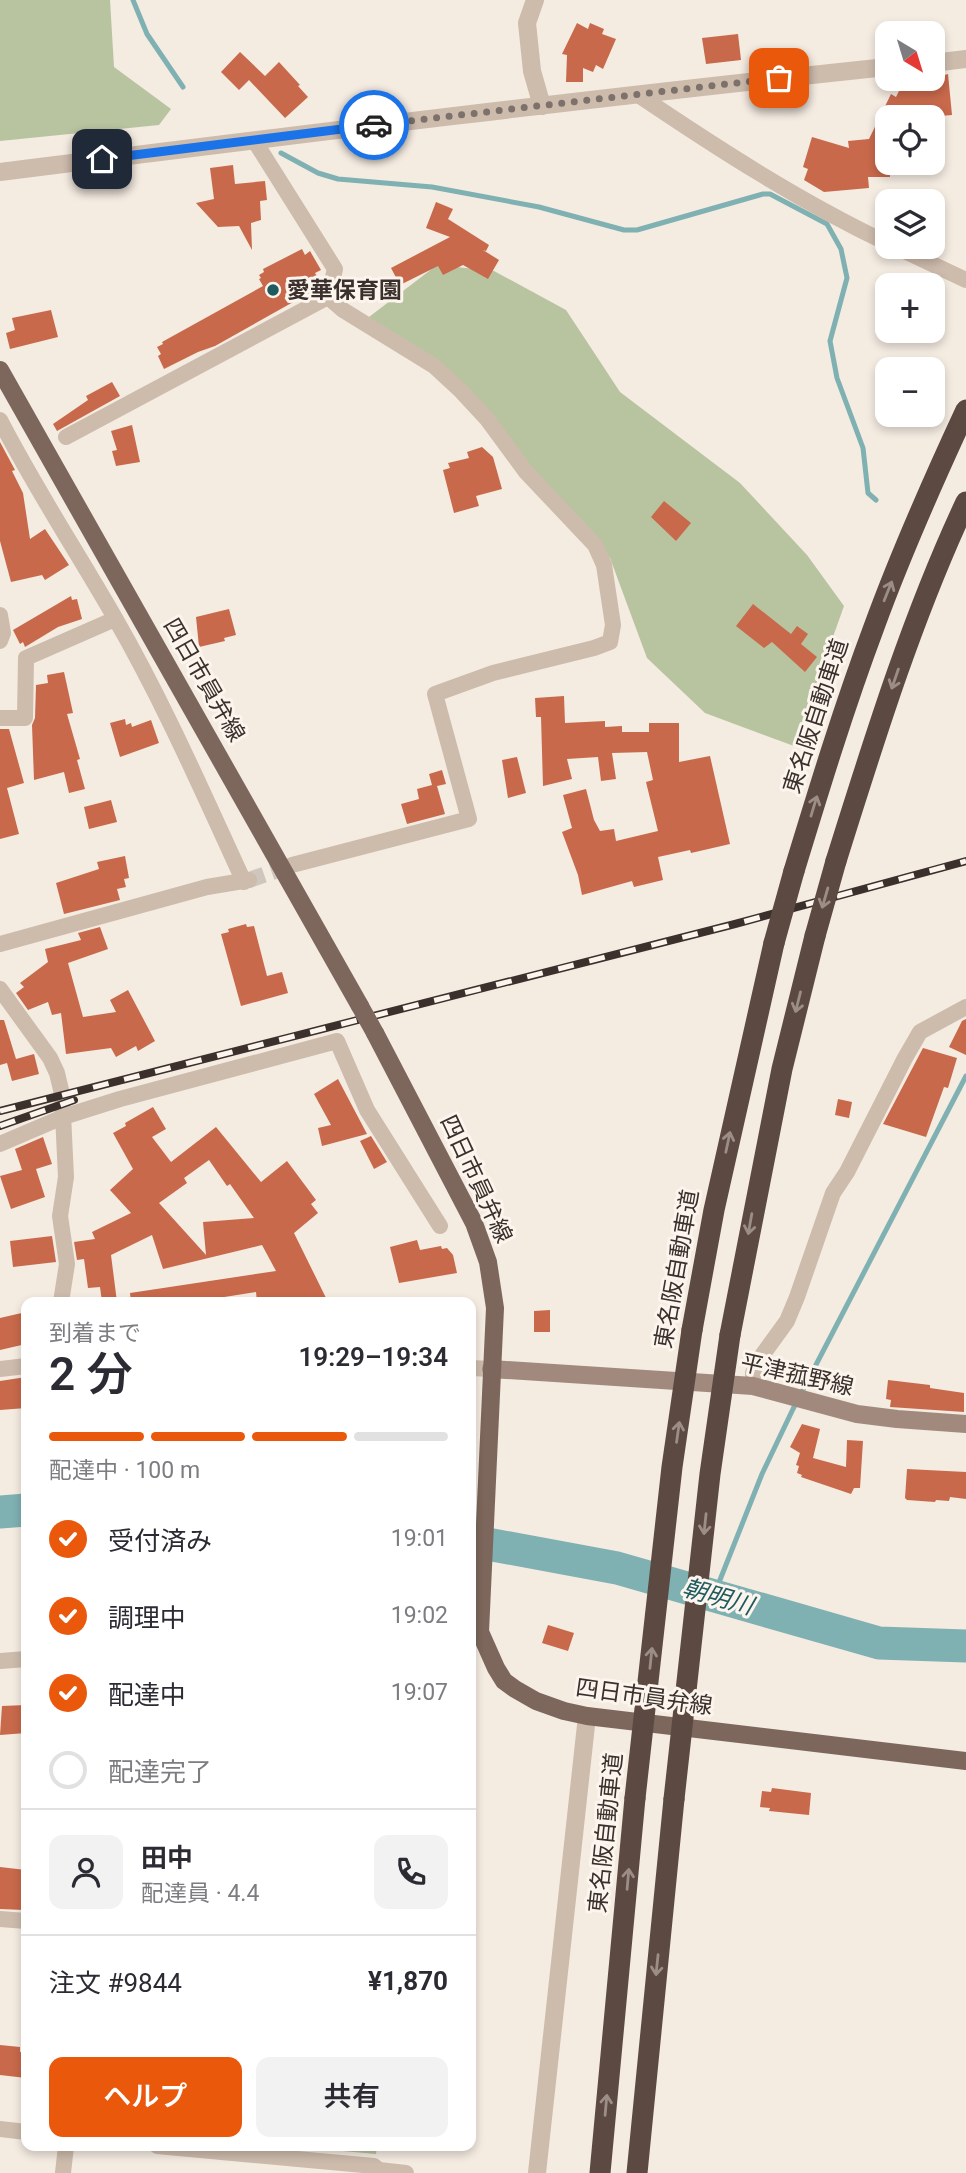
<!DOCTYPE html>
<html lang="ja">
<meta charset="utf-8">
<style>
:root{--surface:#fff;--page:#f2f2f3;--text:#2b2b33;--muted:#7c7c81;--line:#e1e1e2;--accent:#ea580c}
body{margin:0;font-family:Roboto,"Noto Sans JP",sans-serif;background:var(--page);color:var(--text);height:100vh;display:flex;flex-direction:column;font-size:26px;white-space:nowrap}
*{box-sizing:border-box;margin:0}
p{font-size:23px;color:var(--muted)}
.icon{flex:none;width:38px;height:38px;fill:none;stroke:currentColor;stroke-width:2;stroke-linecap:round;stroke-linejoin:round}
.map{position:relative;flex:1;overflow:hidden}
.drawer{position:absolute;left:21px;top:1297px;width:455px;height:854px;display:flex;flex-direction:column;background:var(--surface);border-radius:14px;box-shadow:0 4px 10px #0003}
.drawer>*{flex:none}
.needle{width:46px;rotate:142deg}
.controls{position:absolute;left:875px;top:21px;display:grid;gap:14px}
.controls a{display:grid;place-items:center;width:70px;height:70px;border-radius:14px;background:var(--surface);box-shadow:0 4px 10px #0003;font-size:35px}
.pin{position:absolute;display:grid;place-items:center;width:60px;height:60px;color:#fff;margin:-30px;border-radius:14px;box-shadow:0 4px 10px #0006}
.courier{position:absolute;display:grid;place-items:center;width:70px;height:70px;margin:-35px;border:5px solid #1a73e8;border-radius:50%;background:#fff;color:#222;box-shadow:0 2px 9px #0007}
.overview em{font-style:normal;font-weight:600}
.overview div{display:flex;flex-direction:column-reverse}
.overview{display:flex;align-items:center;justify-content:space-between;height:119px;padding:0 28px}
h1{font-size:46px;font-weight:600;line-height:52px}
.bar{display:grid;grid-template-columns:repeat(4,1fr);gap:10px 7px;align-content:center;height:84px;padding:0 28px}
.bar i{height:9px;border-radius:5px;background:var(--line)}
.bar .active{background:var(--accent)}
.bar p{grid-column:span 4}
.line{display:flex;align-items:center;gap:18px;padding:0 28px;border-top:2px solid var(--line)}
.line div{flex:1}
.round{display:grid;place-items:center;flex:none;width:74px;height:74px;border-radius:14px;background:var(--page)}
ol{padding:0 28px;list-style:none}
li{display:flex;align-items:center;gap:21px;height:77px}
li p{margin-inline-start:auto}
li .icon{padding:7px;border-radius:50%;background:var(--accent);color:#fff;stroke-width:4}
li:last-child{color:var(--muted)}
li i{width:38px;height:38px;border:4px solid var(--line);border-radius:50%}
.button{display:flex;gap:14px;margin-top:auto;padding:14px 28px}
.button a{flex:1;height:80px;border-radius:14px;background:var(--accent);color:#fff;font-size:28px;font-weight:600;line-height:80px;text-align:center}
.button a+a{background:var(--page);color:var(--text)}
.map>svg:first-child{display:block}
.green{fill:#b8c4a0}
.lines{fill:none;stroke-linecap:round;stroke-linejoin:round}
.stream{stroke:#7fb0b2;stroke-width:5}
.river{stroke:#7fb0b2;stroke-width:33}
.building{fill:#c8694b;fill-rule:evenodd}
.minor-tunnel{stroke:#cfc6bd;stroke-width:16;stroke-dasharray:16 8;stroke-linecap:butt}
.minor{stroke:#cdbbac;stroke-width:16}
.tertiary{stroke:#cdbbac;stroke-width:18}
.secondary{stroke:#a18a7d;stroke-width:18}
.primary{stroke:#7d675c;stroke-width:18}
.motorway{stroke:#5c4a42;stroke-width:21}
.rail-casing{stroke:#3b302b;stroke-width:8}
.rail{stroke:#fbf5ee;stroke-width:5;stroke-dasharray:16;stroke-linecap:butt}
.primary-bridge{stroke:#7d675c;stroke-width:18}
.motorway-bridge{stroke:#5c4a42;stroke-width:21}
.oneway{stroke:#9c8e87}
.done{stroke:#7c716b;stroke-width:7;stroke-dasharray:0 12.6}
.route{stroke:#1a73e8;stroke-width:9}
.poi-dot{fill:#1f5a5e;stroke:#fbf5ee;stroke-width:2.5}
.labels{text-anchor:middle;dominant-baseline:central;stroke-width:6;stroke-linejoin:round;paint-order:stroke}
.poi-label{font-size:23px;font-weight:bold;fill:#3b302b;stroke:#fbf5ee;text-anchor:start}
.street-label{font-size:23px;fill:#3b302b;stroke:#fbf5ee}
.water-label{font-size:24px;font-style:italic;fill:#1f5a5e;stroke:#fbf5ee}
</style>
<div class="map">
<svg width="966" height="2173" viewBox="0 0 966 2173">
<rect width="100%" height="100%" fill="#f4ebe1"/>
<g class="green">
<polygon points="0,0 110,0 114,67 171,109 159,125 0,141"/>
<polygon points="437,265 494,271 566,310 620,392 740,483 807,555 844,606 794,746 705,713 647,658 610,558 442,379 369,317"/>
<polygon points="286,2146 377,2146 376,2154"/>
</g>
<g class="lines">
<g class="stream">
<polyline points="133,0 147,34 183,87"/>
<polyline points="281,153 318,173 338,179 432,187 539,207 624,230 637,230 763,194 770,194 827,224 841,249 847,278 830,341 837,378 863,448 868,493 876,500"/>
<polyline points="714,1595 762,1474 793,1409 966,1076"/>
</g>
<g class="river">
<polyline points="0,1512 26,1510"/>
<polyline points="471,1541 617,1568 879,1643 966,1646"/>
</g>
</g>
<g class="building">
<polygon points="577,23 588,29 590,23 604,29 602,34 616,39 603,69 596,65 593,72 583,68 583,82 566,82 567,55 562,54"/>
<polygon points="738,34 741,60 706,64 702,38"/>
<polygon points="240,52 265,76 279,62 300,85 298,86 308,97 285,118 249,80 239,90 221,72"/>
<polygon points="948,74 952,115 929,117 913,107 908,117 887,117 887,163 889,163 890,177 868,177 869,188 824,192 804,180 808,169 803,167 812,137 849,148 848,141 869,139 891,94 896,97 900,89"/>
<polygon points="233,165 235,184 265,181 267,200 260,201 261,220 251,223 252,250 239,226 218,227 196,203 214,199 210,168"/>
<polygon points="436,202 453,209 448,219 489,245 486,251 483,250 499,260 488,279 463,265 443,275 438,266 400,285 391,268 450,237 426,228"/>
<polygon points="302,249 305,255 310,251 321,270 315,273 321,283 320,287 215,346 198,352 164,369 158,356 161,354 157,347 163,344 162,342 263,286 259,279 261,278 259,275 264,272 263,269"/>
<polygon points="51,310 58,337 10,349 6,333 15,330 12,318"/>
<polygon points="112,382 120,396 57,431 53,424 88,400 86,396"/>
<polygon points="132,425 140,462 116,466 112,451 117,450 111,431"/>
<polygon points="0,442 15,470 12,471 23,493 30,539 45,529 69,565 45,580 42,575 11,582 0,541"/>
<polygon points="482,447 493,457 502,489 476,496 479,506 454,513 443,470 450,468 448,463 469,458 467,452"/>
<polygon points="664,501 691,523 676,541 651,517"/>
<polygon points="71,596 72,600 77,599 82,619 58,627 25,647 23,642 20,644 13,630"/>
<polygon points="753,604 791,634 797,626 808,634 801,644 817,657 805,672 772,642 764,648 736,626"/>
<polygon points="229,609 236,635 224,638 225,641 199,647 196,617"/>
<polygon points="64,672 73,713 67,714 80,759 77,760 85,789 69,793 64,772 34,780 32,725 35,718 36,685 48,683 47,675"/>
<polygon points="564,696 565,723 605,721 605,727 622,726 622,732 649,732 649,723 679,723 679,762 710,756 730,844 691,853 690,850 658,857 663,880 634,887 632,881 582,895 578,875 562,832 572,828 563,795 586,789 594,820 600,831 614,829 616,841 658,831 646,782 653,780 647,752 612,753 616,779 601,781 598,757 567,759 572,779 543,786 541,717 536,717 535,698"/>
<polygon points="125,719 126,725 131,723 132,727 151,720 159,743 120,757 110,723"/>
<polygon points="0,729 9,729 24,783 7,788 19,834 0,839"/>
<polygon points="517,757 526,793 508,798 502,760"/>
<polygon points="442,770 446,784 437,786 445,814 407,824 401,804 419,799 417,789 432,785 429,774"/>
<polygon points="111,800 117,822 89,829 84,807"/>
<polygon points="125,856 129,878 124,879 126,887 117,889 120,900 64,914 56,883 99,869 97,862"/>
<polygon points="246,924 247,927 254,926 267,976 282,972 288,993 241,1006 221,934 229,932 228,929"/>
<polygon points="100,927 108,949 68,963 83,1017 116,1012 110,1000 128,990 155,1041 138,1051 136,1046 116,1057 111,1048 66,1054 61,1013 52,1015 48,1002 28,1010 16,993 24,987 20,983 48,962 45,949 81,940 78,933"/>
<polygon points="966,1019 966,1055 949,1047 962,1021"/>
<polygon points="0,1020 4,1020 16,1059 34,1054 39,1074 12,1081 7,1063 0,1065"/>
<polygon points="923,1048 957,1058 948,1088 944,1087 926,1137 883,1124"/>
<polygon points="338,1079 367,1134 322,1146 318,1128 331,1125 314,1094"/>
<polygon points="838,1099 852,1102 849,1118 835,1115"/>
<path d="M153 1107 166 1129 152 1137 171 1162 216 1127 261 1182 287 1161 316 1200 311 1204 318 1213 294 1233 328 1302H257L256 1292 218 1298 219 1302H131L130 1293 276 1271 262 1245 163 1269 152 1235 111 1255 117 1302H102L100 1287 88 1288 84 1259 77 1260 74 1242 95 1239 92 1232 131 1213 110 1190 133 1169 113 1133 126 1126 125 1123ZM209 1160 227 1186 230 1184 254 1218 203 1222 206 1255 159 1203 187 1183 184 1178Z"/>
<polygon points="371,1136 387,1162 374,1169 360,1141"/>
<polygon points="43,1137 52,1164 36,1169 45,1197 11,1209 0,1176 22,1170 15,1149"/>
<polygon points="52,1236 56,1262 13,1267 10,1241"/>
<polygon points="417,1240 420,1250 441,1246 442,1249 447,1248 453,1255 457,1273 399,1283 390,1247"/>
<polygon points="550,1310 550,1332 534,1332 534,1311"/>
<polygon points="26,1312 26,1344 0,1350 0,1318"/>
<polygon points="26,1377 26,1408 0,1410 0,1381"/>
<polygon points="888,1380 930,1385 930,1388 964,1393 964,1412 890,1407 891,1400 886,1399"/>
<polygon points="802,1424 820,1429 813,1458 846,1467 847,1440 863,1441 860,1488 854,1488 851,1494 801,1477 802,1475 797,1473 799,1466 796,1465 800,1453 790,1447"/>
<polygon points="907,1469 966,1472 966,1499 950,1497 949,1501 936,1500 935,1502 907,1500 905,1498"/>
<polygon points="548,1625 574,1633 568,1651 542,1643"/>
<polygon points="26,1705 26,1733 0,1735 2,1706"/>
<polygon points="772,1788 811,1793 809,1815 769,1811 770,1808 760,1807 762,1791 771,1792"/>
<polygon points="0,1867 26,1870 24,1910 0,1909"/>
<polygon points="0,2045 20,2047 20,2052 26,2053 26,2078 0,2075"/>
</g>
<g class="lines">
<polyline class="minor-tunnel" points="249,880 292,865"/>
<g class="minor">
<path d="M637 94C717 148 799 201 887 243"/>
<polyline points="254,140 335,269 328,297 343,310 434,366 461,391 487,419 526,472 595,545 604,565 613,625 610,642 594,648 493,673 435,694 469,819 292,865"/>
<polyline points="896,247 966,280"/>
<path d="M0 420C35 488 77 552 115 618 164 703 203 793 244 882"/>
<polyline points="66,437 328,297"/>
<polyline points="0,615 3,633 0,641"/>
<polyline points="0,718 25,718 26,658 115,619"/>
<polyline points="0,944 207,887 249,880"/>
<polyline points="0,989 50,1058 57,1073 62,1094 66,1177 60,1216 67,1264 61,1302"/>
<polyline points="0,1144 63,1117 120,1099 337,1041 367,1110 440,1226"/>
<polyline points="471,1368 491,1369"/>
<polyline points="0,1369 26,1366"/>
<polyline points="753,1386 753,1373 758,1361 787,1321 797,1297 833,1193 847,1172 905,1058 920,1032 966,1007"/>
<polyline points="0,1661 26,1659"/>
<polyline points="0,1919 26,1921"/>
<polyline points="0,2129 26,2132"/>
<polyline points="157,2146 374,2166 379,2170 406,2173"/>
<polyline points="63,2173 66,2146"/>
</g>
<g class="tertiary">
<polyline points="535,0 527,23 532,71 542,106"/>
<polyline points="933,63 966,59"/>
<path d="M0 172C296 135 591 98 887 67"/>
<polyline points="537,2173 587,1716"/>
</g>
<polyline class="secondary" points="491,1369 753,1386 857,1414 897,1419 966,1424"/>
<g class="primary">
<polyline points="0,370 360,1006"/>
<polyline points="375,1033 474,1223 488,1262 495,1308 480,1632 496,1668 504,1681 515,1689 536,1701 564,1711 587,1716 966,1761"/>
</g>
<g class="motorway">
<path d="M836 861C874 740 912 617 966 502"/>
<path d="M794 871C819 789 844 707 874 627 901 553 933 481 966 410"/>
<polyline points="692,1330 714,1210 774,943"/>
<polyline points="730,1335 782,1069 815,936"/>
<polyline points="600,2173 635,1798"/>
<polyline points="637,2173 674,1799"/>
</g>
<g class="rail-casing">
<g id="rail">
<polyline points="0,1111 735,924 966,861"/>
<polyline points="0,1126 74,1100"/>
</g>
</g>
<use href="#rail" class="rail"/>
<polyline class="primary-bridge" points="360,1006 375,1033"/>
<g class="motorway-bridge">
<polyline points="815,936 836,861"/>
<polyline points="774,943 794,871"/>
<polyline points="635,1798 672,1467 692,1330"/>
<polyline points="674,1799 710,1474 730,1335"/>
</g>
</g>
<defs><path id="oneway-shaft" d="M-6 0H5M1.5-3L5.5 0L1.5 3" fill="none" stroke-width="1.6" stroke-linecap="round" stroke-linejoin="round" transform="scale(1.75)"/></defs>
<g class="oneway">
<use href="#oneway-shaft" transform="translate(888 591) rotate(-68)"/>
<use href="#oneway-shaft" transform="translate(895 679) rotate(109)"/>
<use href="#oneway-shaft" transform="translate(814 806) rotate(-73)"/>
<use href="#oneway-shaft" transform="translate(825 898) rotate(106)"/>
<use href="#oneway-shaft" transform="translate(798 1002) rotate(104)"/>
<use href="#oneway-shaft" transform="translate(728 1142) rotate(-78)"/>
<use href="#oneway-shaft" transform="translate(750 1224) rotate(100)"/>
<use href="#oneway-shaft" transform="translate(678 1432) rotate(-82)"/>
<use href="#oneway-shaft" transform="translate(705 1524) rotate(96)"/>
<use href="#oneway-shaft" transform="translate(651 1658) rotate(-84)"/>
<use href="#oneway-shaft" transform="translate(628 1879) rotate(-85)"/>
<use href="#oneway-shaft" transform="translate(657 1965) rotate(96)"/>
<use href="#oneway-shaft" transform="translate(606 2105) rotate(-85)"/>
</g>
<g class="lines">
<polyline class="done" points="374,125 779,78"/>
<polyline class="route" points="102,159 374,125"/>
</g>
<circle class="poi-dot" cx="273" cy="290" r="7"/>
<g class="labels">
<g class="poi-label">
<text x="287" y="290">愛華保育園</text>
</g>
<g class="street-label">
<text transform="translate(204 680) rotate(60)">四日市員弁線</text>
<text transform="translate(816 716) rotate(-72)">東名阪自動車道</text>
<text transform="translate(476 1179) rotate(65)">四日市員弁線</text>
<text transform="translate(677 1269) rotate(-80)">東名阪自動車道</text>
<text transform="translate(797 1375) rotate(13)">平津菰野線</text>
<text transform="translate(644 1697) rotate(8)">四日市員弁線</text>
<text transform="translate(606 1833) rotate(-84)">東名阪自動車道</text>
</g>
<g class="water-label">
<text transform="translate(718 1597) rotate(16)">朝明川</text>
</g>
</g>
</svg>
<div class="controls">
<a><svg class="needle" viewBox="-14 -14 28 28"><path d="M0-13l5 13h-10z" fill="#e53935"/><path d="M0 13l5-13h-10z" fill="#7c7c81"/></svg></a>
<a><svg class="icon" aria-label="locate" viewBox="0 0 24 24"><circle cx="12" cy="12" r="6"/><path d="M12 2v4M12 18v4M2 12h4M18 12h4"/></svg></a>
<a><svg class="icon" aria-label="layers" viewBox="0 0 24 24"><path d="M12 4l9 5-9 5-9-5zM3 14l9 5 9-5"/></svg></a>
<a>+</a>
<a>−</a>
</div>
<div class="pin" style="left:779px;top:78px;background:#ea580c"><svg class="icon" aria-label="bag" viewBox="0 0 24 24"><path d="M5 8h14l-1 12H6zM9 8a3 3 0 0 1 6 0"/></svg></div>
<div class="pin" style="left:102px;top:159px;background:#1f2937"><svg class="icon" aria-label="home" viewBox="0 0 24 24"><path d="M3 11l9-7 9 7M6 9v11h12V9"/></svg></div>
<div class="courier" style="left:374px;top:125px"><svg class="icon" aria-label="car" viewBox="0 0 24 24"><path d="M5 17H2v-5l4-1 3-4h7l3 4 3 1v5h-3M9 17h6M6 11h13"/><circle cx="7" cy="17" r="2"/><circle cx="17" cy="17" r="2"/></svg></div>
<section class="drawer">
<div class="overview"><div><h1>2 分</h1><p>到着まで</p></div><em>19:29–19:34</em></div>
<div class="bar"><i class="active"></i><i class="active"></i><i class="active"></i><i></i><p>配達中 · 100 m</p></div>
<ol>
<li><svg class="icon" aria-label="check" viewBox="0 0 24 24"><path d="M5 12l5 5 9-10"/></svg>受付済み<p>19:01</p></li>
<li><svg class="icon" aria-label="check" viewBox="0 0 24 24"><path d="M5 12l5 5 9-10"/></svg>調理中<p>19:02</p></li>
<li><svg class="icon" aria-label="check" viewBox="0 0 24 24"><path d="M5 12l5 5 9-10"/></svg>配達中<p>19:07</p></li>
<li><i></i>配達完了</li>
</ol>
<div class="line" style="height:126px"><a class="round"><svg class="icon" aria-label="person" viewBox="0 0 24 24"><circle cx="12" cy="8" r="4"/><path d="M4 21q1-7 8-7t8 7"/></svg></a><div><b>田中</b><p>配達員 · 4.4</p></div><a class="round"><svg class="icon" aria-label="phone" viewBox="0 0 24 24"><path d="M5 4h4l2 5-3 2q2 4 5 5l2-3 5 2v4C11 20 4 13 5 4z"/></svg></a></div>
<div class="line" style="height:91px"><div>注文 #9844</div><b>¥1,870</b></div>
<div class="button"><a>ヘルプ</a><a>共有</a></div>
</section>
</div>
